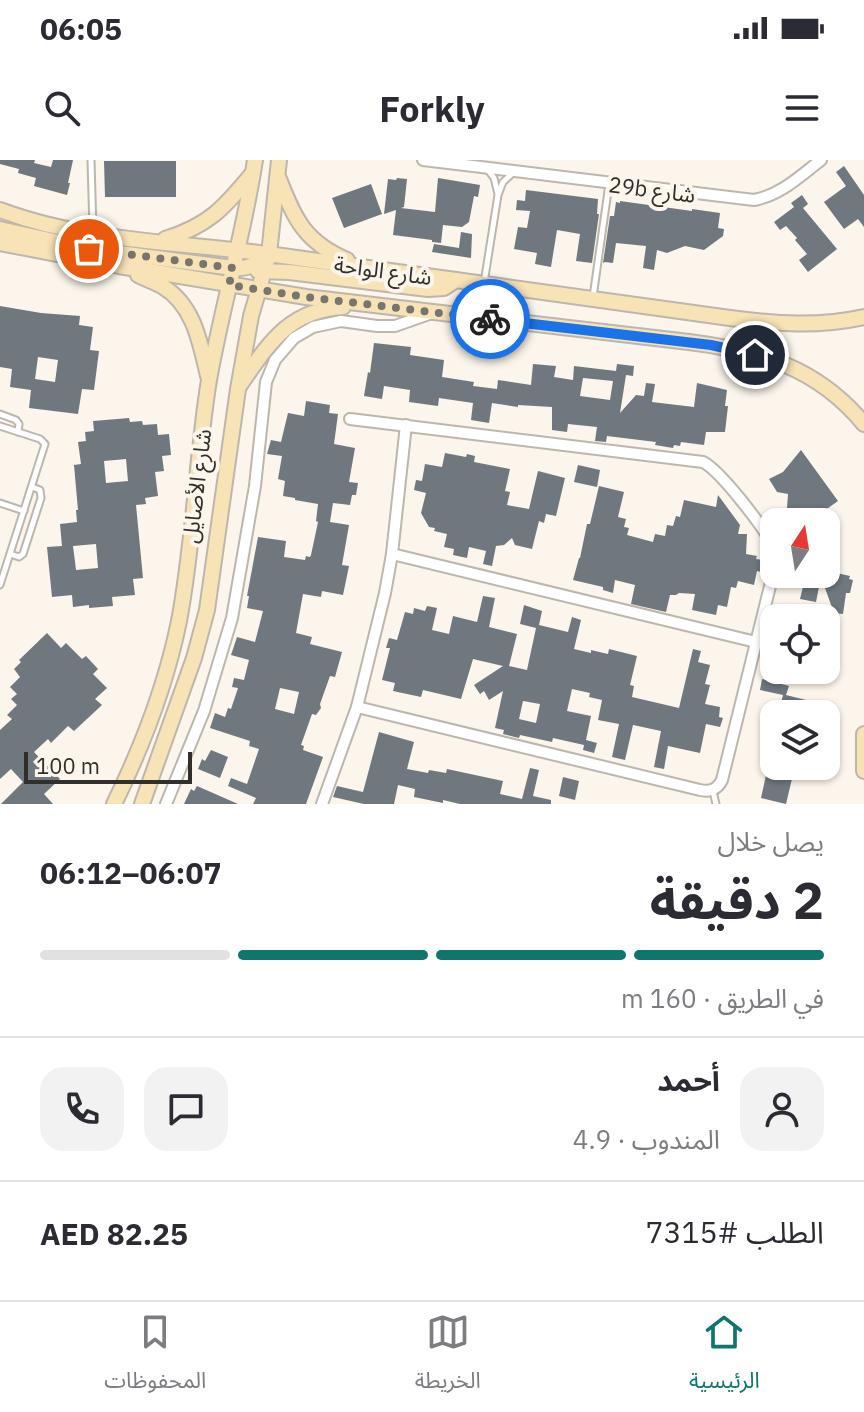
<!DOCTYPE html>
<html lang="ar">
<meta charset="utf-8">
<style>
:root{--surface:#fff;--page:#f2f2f3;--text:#2b2b33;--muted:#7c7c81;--line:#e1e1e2;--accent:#0f766e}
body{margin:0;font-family:"IBM Plex Sans","Noto Sans Arabic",sans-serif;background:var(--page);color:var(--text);direction:rtl;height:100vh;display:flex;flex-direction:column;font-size:30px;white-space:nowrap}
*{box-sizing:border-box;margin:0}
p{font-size:26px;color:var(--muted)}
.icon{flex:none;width:44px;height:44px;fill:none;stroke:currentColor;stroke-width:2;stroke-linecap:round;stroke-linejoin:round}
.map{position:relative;height:644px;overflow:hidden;direction:ltr}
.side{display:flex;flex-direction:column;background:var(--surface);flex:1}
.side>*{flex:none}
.needle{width:52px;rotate:12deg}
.controls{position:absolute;left:760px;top:348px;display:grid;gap:16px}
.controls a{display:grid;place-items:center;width:80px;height:80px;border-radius:16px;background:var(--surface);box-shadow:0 2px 6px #0004;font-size:40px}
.scale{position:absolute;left:24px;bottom:20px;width:168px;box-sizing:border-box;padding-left:8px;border:4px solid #312f2b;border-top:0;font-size:22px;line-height:28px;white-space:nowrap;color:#312f2b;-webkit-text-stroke:6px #fcf5eb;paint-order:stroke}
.pin{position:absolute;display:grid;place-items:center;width:68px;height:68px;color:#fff;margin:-34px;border:4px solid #fff;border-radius:50%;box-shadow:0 2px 8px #0007}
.courier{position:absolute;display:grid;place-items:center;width:80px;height:80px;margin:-40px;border:6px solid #1a73e8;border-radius:50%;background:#fff;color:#222;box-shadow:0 2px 10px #0007}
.overview em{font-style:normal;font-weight:700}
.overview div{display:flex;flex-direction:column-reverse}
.overview{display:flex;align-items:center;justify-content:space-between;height:136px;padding:0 40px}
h1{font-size:52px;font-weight:700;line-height:60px}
.bar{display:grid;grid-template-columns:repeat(4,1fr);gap:12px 8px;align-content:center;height:96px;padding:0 40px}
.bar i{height:10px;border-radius:6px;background:var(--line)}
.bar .selected{background:var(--accent)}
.bar p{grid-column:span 4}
.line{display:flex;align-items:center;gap:20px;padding:0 40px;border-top:2px solid var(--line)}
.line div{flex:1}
.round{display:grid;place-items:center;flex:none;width:84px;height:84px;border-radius:24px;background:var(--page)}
.status{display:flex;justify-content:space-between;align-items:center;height:56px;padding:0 40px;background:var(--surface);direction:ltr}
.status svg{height:22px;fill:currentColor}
header{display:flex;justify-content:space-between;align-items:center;height:104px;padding:0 40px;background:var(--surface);font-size:36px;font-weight:700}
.tabs{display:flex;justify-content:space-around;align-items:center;height:112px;border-top:2px solid var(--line);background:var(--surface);font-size:22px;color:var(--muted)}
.tabs a{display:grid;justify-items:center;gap:4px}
.tabs .selected{color:var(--accent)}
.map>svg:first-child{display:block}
.building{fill:#6e787e;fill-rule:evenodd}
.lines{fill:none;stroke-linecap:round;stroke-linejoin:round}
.lane-casing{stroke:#bdb6ac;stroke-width:9}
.street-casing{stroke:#bdb6ac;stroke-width:14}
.secondary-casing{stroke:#bdb6ac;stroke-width:18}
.lane{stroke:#fff;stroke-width:5}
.street{stroke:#fff;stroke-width:10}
.secondary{stroke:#f8e3b6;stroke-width:14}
.done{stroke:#78746e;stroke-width:8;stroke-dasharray:0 14.4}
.route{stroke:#1a73e8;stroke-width:10}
.labels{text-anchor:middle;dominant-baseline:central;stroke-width:8;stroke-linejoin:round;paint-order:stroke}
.street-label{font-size:22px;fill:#312f2b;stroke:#fcf5eb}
</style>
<div class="status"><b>06:05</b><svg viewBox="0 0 49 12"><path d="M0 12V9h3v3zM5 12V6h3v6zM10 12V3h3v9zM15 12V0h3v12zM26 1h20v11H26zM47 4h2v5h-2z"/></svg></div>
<header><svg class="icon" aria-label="menu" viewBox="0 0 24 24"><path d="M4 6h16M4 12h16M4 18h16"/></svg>Forkly<svg class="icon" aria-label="search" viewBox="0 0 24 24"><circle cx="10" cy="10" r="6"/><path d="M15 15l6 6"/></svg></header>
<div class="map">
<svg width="864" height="644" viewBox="0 0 864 644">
<rect width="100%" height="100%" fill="#fcf5eb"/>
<g class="building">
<polygon points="0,0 35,0 34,3 51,7 53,0 73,0 68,23 70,23 67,35 34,26 36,18 18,13 19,9 0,4"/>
<polygon points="104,1 176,1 176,37 105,37"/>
<polygon points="844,6 864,35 864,67 858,59 844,69 824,42 846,26 836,12"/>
<polygon points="397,18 407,19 404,47 401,48 435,52 438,18 480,25 478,37 474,36 469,62 462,67 443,65 441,83 432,82 432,80 393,75 396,50 384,54 388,19 396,20"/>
<polygon points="371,24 382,54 344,68 332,38"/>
<polygon points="526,30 598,39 597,54 599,54 592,103 576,101 580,74 557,70 551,107 535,104 537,93 514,89 518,67 527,68 530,51 516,50 517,40 525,41"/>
<polygon points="802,35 808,44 803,48 837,89 808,112 799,100 807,94 795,80 797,78 786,66 780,70 774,62 794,47 791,43"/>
<polygon points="620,41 692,51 692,49 720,53 718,68 724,69 723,76 704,90 685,86 667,93 657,90 654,110 643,108 646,86 616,83 613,103 605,102 603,103 610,56 614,56 616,42 620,43"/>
<polygon points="461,72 472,74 471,98 432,92 434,84 459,88"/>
<path d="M0 146 41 153 80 156 79 165 93 167 90 190 99 191 94 230 82 229 78 254 29 248 31 230 10 227 12 209 0 207ZM38 197 58 200 55 222 35 219Z"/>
<path d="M374 183 411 187 410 195 444 200 442 217 474 222 473 226 497 229 498 220 531 225 533 204 556 206 554 217 573 220 574 206 616 211 617 204 634 206 633 216 626 215 620 253 636 235 644 236 646 223 655 224 652 242 694 247 697 223 727 230 725 246H728L725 272H706L704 285 681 282 680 286 674 285 673 288 655 285 656 282 607 276 606 282 595 281 597 267 568 264 567 272 552 270V247L518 245V247L492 243 489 263 471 260 473 243 439 238 438 246 409 242 410 230 384 226 382 239 364 236 368 212 370 213ZM583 218 613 221 610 240 580 236Z"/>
<path d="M306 241 330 245 329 253 338 254 334 284 355 288 349 322 358 323 356 335H352L350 345 333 343 330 362 349 365 342 405 349 406 343 435 322 431 321 437 303 434 296 473 312 477 310 484 342 492 335 517 330 516 320 544 321 548 316 555 312 554 301 585 304 586 303 590 323 597 306 644H253L256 638 228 626 231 618 247 624 259 589 249 586 250 581 210 568 215 553 225 557 228 548 231 549 238 528 232 527 234 518 244 520 249 500 231 495 237 477 255 482 263 451 247 448 249 436H247L258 377 286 381 284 397 305 400 306 396 310 397 311 395 318 362 316 361 318 344 295 340V338L283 336 285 321 278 319 282 296 267 294 271 280 281 282 288 253 304 256ZM280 528 299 532 294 554 275 549Z"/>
<path d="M129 258 130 262 142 261 143 265 157 264 158 275 169 274 171 295 162 296 164 311 155 312 158 336 145 338 146 344 136 345 143 418 133 419 135 435 112 437 113 446 89 448V445L73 447 72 435 52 437 47 387 62 386 60 364 77 362 76 350H78L74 305 81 304 78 282 86 281 85 272 94 271 93 261ZM126 299 128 321 106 323 104 301ZM96 384 98 408 76 410 73 386Z"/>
<polygon points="801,290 838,341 824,351 837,370 834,372 839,378 826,387 826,362 768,362 787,348 788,334 777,332 769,319 783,312"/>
<polygon points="445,293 466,297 467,294 475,296 474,302 510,309 505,331 510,332 507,345 529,349 538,311 565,318 556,356 546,354 544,363 539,361 532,389 515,385 512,378 504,385 496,386 492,406 483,404 486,391 469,387 467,398 453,395 454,389 444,387 447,374 434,371 435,368 429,367 421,353 426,333 414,330 416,320 422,321 425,304 442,307"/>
<polygon points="578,305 600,310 597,327 574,322"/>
<polygon points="599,326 624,332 618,357 626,359 624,367 629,368 627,375 653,382 655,374 665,376 667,365 673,366 676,356 680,357 684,340 716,347 718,335 740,365 738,374 747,374 746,394 757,396 756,399 763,400 761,412 757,411 754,425 738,421 736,428 731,427 727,447 718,445 716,455 692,450 695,434 679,433 676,435 670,435 666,452 631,444 635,425 615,420 613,433 603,430 603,427 573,420 579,398 580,398 587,364 590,364"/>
<polygon points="828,411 850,416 849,419 853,420 850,433 846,433 843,454 834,453 821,417 816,442 800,439 806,414 827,416"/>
<path d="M483 436 495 438 489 467 517 474 509 506 527 510 536 468 520 464 524 445 542 451 539 465 568 472 572 457 581 460 574 489 591 493V490L608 494 609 489 637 496 630 525 634 526 632 537 679 548 693 489 701 491 698 502 710 505 705 524 710 525 705 544 720 547 719 557 723 558 720 567 706 564 700 593 668 586 664 609 654 607 661 571 633 565 625 600 612 597 619 564 598 560 602 540 589 537 590 533 572 529 567 551 591 556 586 580 597 583 594 593 583 590 584 585 553 578 552 582 520 575 519 578 503 574 504 570 495 568 503 531 489 540 484 531 480 534 474 525 503 506 473 499 461 539 423 530 421 537 393 531 395 523 382 520 390 488H386L389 478 397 480 405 452 413 454 414 448 425 451 427 446 437 448 432 470 449 474 453 456 477 462ZM523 541 540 544 536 563 519 559Z"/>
<polygon points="826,458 839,461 829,499 826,498"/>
<polygon points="47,473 61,488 66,483 82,499 86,496 98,509 93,514 107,528 95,539 102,545 74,571 68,566 51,583 48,579 34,592 60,619 44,634 53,644 1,644 23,622 11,609 0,619 0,570 12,559 7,555 17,545 11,539 17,534 10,527 20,517 14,509 21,502 19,500"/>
<polygon points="762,519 789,526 786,535 810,541 807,554 778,554 783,535 760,530"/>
<polygon points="379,572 414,582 407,609 428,613 429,610 446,613 447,609 503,621 500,634 522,639 530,608 539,610 533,636 551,640 551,644 460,644 443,640 443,643 414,637 415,629 398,625 394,644 364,644 333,637 337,626 363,632"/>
<polygon points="211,590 228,597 220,618 198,609 202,599 205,601"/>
<polygon points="768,606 795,606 786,644 761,638"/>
<polygon points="563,617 579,621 575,640 559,636"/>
<polygon points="197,626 238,644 184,644 191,629 194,631"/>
</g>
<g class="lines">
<g class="lane-casing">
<g id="lane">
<polyline points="91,0 93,71"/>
<polyline points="488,10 494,18 498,34"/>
<polyline points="484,123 498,35 503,22 514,12"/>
<polyline points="593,137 609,24"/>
<polyline points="0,254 16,260 19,264 18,272"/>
<polyline points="0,266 40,279 45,284 0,425"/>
<polyline points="0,343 24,351"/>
<polyline points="10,394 19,397 23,394 41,338 40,330 32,327"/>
<polyline points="713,631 716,644"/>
</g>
</g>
<g class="street-casing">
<g id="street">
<path d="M423 0 754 40C781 35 800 16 821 0"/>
<path d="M350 259 703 302C721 311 764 368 774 387"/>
<polyline points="392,394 756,482"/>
<path d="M357 547 700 630C710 632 717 630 722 620L774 410"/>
<polyline points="166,644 204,551 232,458 255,326 266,222 275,200 294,178 313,167 341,161 377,166 395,166 432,153"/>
<polyline points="322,644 357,547 385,433 392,394 406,265"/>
</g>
</g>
<g class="secondary-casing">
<g id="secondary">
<path d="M279 19C295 60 305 82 347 100"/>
<path d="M0 50C85 82 179 82 268 94 422 115 576 137 730 158 776 164 819 167 864 157"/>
<path d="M0 69 89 89 233 108C248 109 258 105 268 95"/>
<path d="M165 79C208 66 224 48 252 14"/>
<path d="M0 83 119 106 306 137 689 182C760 191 817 207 864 264"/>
<polyline points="258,111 289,112 428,129 444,128 456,120"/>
<path d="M138 115C146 119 154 122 162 126 194 145 200 182 208 216"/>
<path d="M240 225C268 185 288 150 343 147"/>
<polyline points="864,574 864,611"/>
<path d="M114 644C143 585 166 525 179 461 194 382 196 300 209 220 222 146 244 74 255 0"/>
<polyline points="142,644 194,498 207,450 238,229 251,156 269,94 279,0"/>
</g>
</g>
<use href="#lane" class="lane"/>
<use href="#street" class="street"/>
<use href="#secondary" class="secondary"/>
</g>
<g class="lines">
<polyline class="done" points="89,89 233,108 229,125 306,137 490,159"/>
<polyline class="route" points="490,159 711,185 755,195"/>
</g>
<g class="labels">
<g class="street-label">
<text transform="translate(652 29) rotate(7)">29b شارع</text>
<text transform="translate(383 110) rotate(8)">شارع الواحة</text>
<text transform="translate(196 326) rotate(-83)">شارع الأصايل</text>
</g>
</g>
</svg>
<div class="controls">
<a><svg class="needle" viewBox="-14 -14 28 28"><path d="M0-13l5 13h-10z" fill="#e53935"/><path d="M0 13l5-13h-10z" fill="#7c7c81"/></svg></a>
<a><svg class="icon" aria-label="locate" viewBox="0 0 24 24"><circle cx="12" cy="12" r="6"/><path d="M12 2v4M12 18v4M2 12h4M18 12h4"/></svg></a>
<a><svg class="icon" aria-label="layers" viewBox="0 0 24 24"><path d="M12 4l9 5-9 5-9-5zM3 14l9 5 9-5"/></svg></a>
</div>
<div class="scale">100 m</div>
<div class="pin" style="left:89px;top:89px;background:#ea580c"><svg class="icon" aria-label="bag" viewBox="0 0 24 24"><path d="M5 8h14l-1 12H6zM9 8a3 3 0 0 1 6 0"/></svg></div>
<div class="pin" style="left:755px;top:195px;background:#1f2937"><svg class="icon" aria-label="home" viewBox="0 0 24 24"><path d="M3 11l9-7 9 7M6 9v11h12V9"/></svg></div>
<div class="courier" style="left:490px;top:159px"><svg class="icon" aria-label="bike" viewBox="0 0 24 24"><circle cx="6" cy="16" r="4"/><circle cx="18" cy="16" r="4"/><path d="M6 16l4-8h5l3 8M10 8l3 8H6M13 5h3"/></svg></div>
</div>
<section class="side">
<div class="overview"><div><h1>2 دقيقة</h1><p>يصل خلال</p></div><em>06:07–06:12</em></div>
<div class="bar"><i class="selected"></i><i class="selected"></i><i class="selected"></i><i></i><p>في الطريق · 160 m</p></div>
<div class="line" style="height:144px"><a class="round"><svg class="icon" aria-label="person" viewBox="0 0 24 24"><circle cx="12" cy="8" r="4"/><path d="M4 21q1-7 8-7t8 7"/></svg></a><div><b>أحمد</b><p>المندوب · 4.9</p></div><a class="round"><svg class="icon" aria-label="chat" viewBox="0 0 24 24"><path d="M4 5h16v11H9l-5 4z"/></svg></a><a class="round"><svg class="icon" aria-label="phone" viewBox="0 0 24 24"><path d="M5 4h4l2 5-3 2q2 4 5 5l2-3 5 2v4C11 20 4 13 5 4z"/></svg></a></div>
<div class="line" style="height:104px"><div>الطلب #7315</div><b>AED 82.25</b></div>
</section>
<nav class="tabs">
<a class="selected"><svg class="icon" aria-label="home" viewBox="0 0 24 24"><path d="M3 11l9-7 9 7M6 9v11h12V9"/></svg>الرئيسية</a>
<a><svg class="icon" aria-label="map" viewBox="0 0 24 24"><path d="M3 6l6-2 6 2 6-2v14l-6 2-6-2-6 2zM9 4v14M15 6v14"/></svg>الخريطة</a>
<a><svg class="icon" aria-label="saved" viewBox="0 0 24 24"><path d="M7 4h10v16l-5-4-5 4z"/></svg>المحفوظات</a>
</nav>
